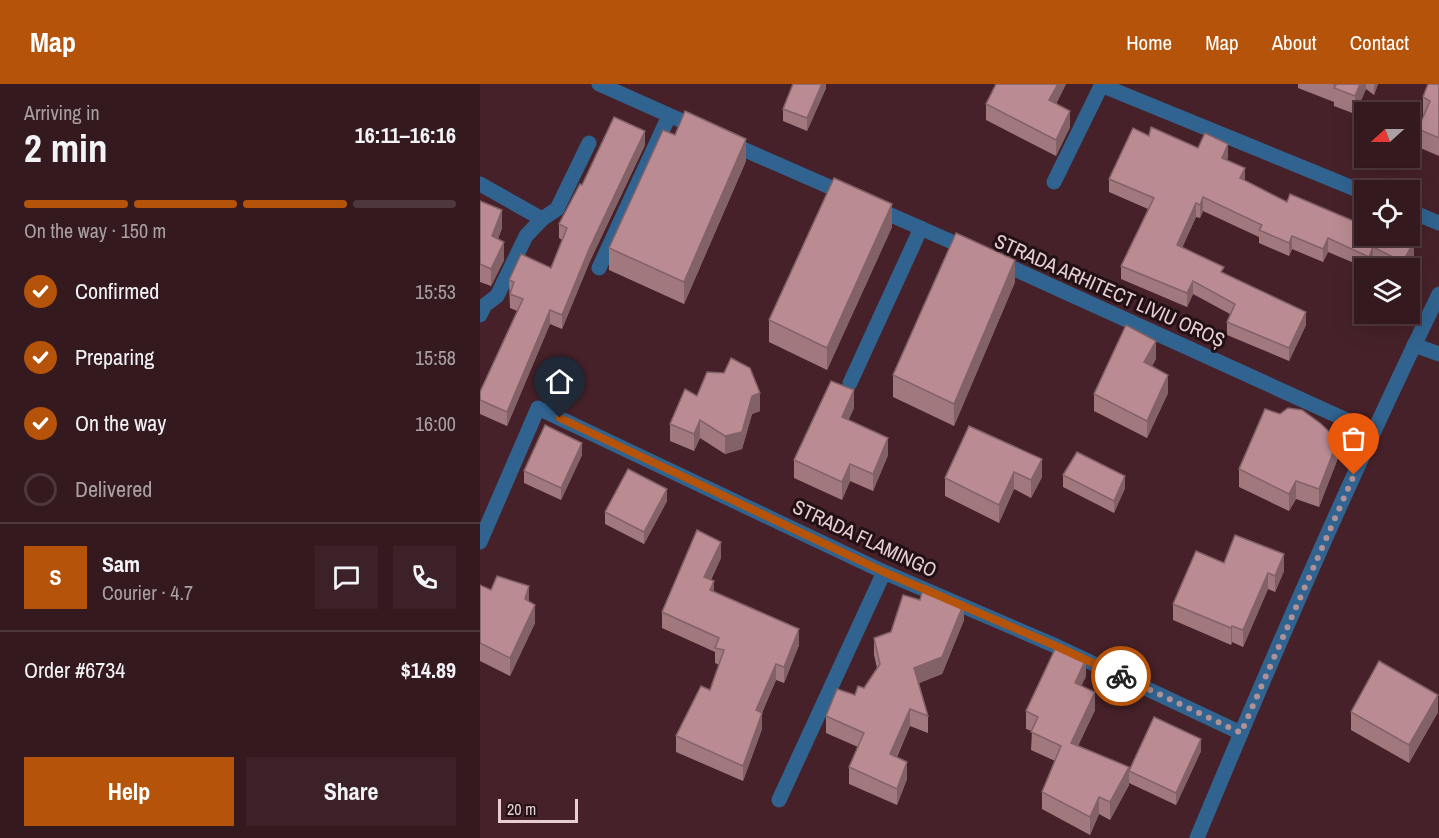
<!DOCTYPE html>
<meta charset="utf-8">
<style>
:root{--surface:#34191f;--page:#3c2228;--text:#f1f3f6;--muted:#a9a0a4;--line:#4e383d;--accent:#b45309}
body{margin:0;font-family:"Archivo Narrow",sans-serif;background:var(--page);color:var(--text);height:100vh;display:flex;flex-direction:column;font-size:22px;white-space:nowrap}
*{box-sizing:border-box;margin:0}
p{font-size:20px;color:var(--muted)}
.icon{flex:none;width:33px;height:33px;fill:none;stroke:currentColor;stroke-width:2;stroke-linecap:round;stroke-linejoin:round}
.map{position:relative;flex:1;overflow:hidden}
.panel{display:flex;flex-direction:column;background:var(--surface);width:480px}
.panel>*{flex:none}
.needle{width:39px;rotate:249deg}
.controls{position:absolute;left:874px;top:18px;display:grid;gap:12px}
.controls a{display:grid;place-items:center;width:66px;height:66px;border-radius:0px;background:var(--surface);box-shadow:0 6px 24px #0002,0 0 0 2px var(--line);font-size:30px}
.scale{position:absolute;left:18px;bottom:15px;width:80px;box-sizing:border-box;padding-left:6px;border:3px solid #e7ced2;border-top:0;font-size:16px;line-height:21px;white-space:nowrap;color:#e7ced2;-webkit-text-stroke:4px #221114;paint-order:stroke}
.pin{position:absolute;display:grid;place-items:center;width:51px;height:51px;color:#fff;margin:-62px -26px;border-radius:50% 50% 50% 0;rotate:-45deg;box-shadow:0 0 6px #0007}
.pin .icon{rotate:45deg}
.courier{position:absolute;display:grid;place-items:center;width:60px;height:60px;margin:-30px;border:4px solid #b45309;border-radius:50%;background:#fff;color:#222;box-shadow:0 2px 8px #0007}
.overview em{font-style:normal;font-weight:700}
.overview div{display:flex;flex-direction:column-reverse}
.overview{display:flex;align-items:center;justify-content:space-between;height:102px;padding:0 24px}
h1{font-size:39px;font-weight:700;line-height:45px}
.bar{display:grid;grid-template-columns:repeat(4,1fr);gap:9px 6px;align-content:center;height:72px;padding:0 24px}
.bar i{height:8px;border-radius:4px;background:var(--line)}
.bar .current{background:var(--accent)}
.bar p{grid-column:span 4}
.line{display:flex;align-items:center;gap:15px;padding:0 24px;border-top:2px solid var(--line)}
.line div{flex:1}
.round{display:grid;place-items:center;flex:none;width:63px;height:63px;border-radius:0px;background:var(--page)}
ol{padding:0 24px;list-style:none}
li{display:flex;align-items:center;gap:18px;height:66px}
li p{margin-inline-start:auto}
li .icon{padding:6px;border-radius:50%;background:var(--accent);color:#fff;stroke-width:4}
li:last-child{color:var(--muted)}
li i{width:33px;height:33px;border:3px solid var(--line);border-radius:50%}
.primary-button{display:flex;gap:12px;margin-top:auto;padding:12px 24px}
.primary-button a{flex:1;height:69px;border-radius:0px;background:var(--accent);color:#fff;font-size:24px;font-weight:700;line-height:69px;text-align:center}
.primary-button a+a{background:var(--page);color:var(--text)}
header{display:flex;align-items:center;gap:36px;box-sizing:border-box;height:84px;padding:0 30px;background:var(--accent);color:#fff}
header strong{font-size:28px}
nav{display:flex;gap:33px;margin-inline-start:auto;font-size:21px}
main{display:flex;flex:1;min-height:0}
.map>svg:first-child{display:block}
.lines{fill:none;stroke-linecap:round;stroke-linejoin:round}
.minor{stroke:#30638f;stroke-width:15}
.wall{fill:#a0787e}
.shaded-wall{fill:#826167}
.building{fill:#ba8b93;stroke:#826167;stroke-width:1.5}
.done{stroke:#af9197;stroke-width:6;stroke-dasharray:0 10.8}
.route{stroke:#b45309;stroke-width:8}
.labels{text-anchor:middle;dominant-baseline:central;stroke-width:6;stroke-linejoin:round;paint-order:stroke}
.street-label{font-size:20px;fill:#e7ced2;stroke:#221114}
</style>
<header>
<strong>Map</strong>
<nav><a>Home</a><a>Map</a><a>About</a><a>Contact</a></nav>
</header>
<main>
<section class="panel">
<div class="overview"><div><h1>2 min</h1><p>Arriving in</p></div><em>16:11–16:16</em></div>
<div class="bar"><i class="current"></i><i class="current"></i><i class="current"></i><i></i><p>On the way · 150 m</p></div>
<ol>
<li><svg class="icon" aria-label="check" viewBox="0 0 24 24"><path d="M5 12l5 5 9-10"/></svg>Confirmed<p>15:53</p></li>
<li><svg class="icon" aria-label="check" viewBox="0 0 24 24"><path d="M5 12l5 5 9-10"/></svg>Preparing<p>15:58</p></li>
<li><svg class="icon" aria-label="check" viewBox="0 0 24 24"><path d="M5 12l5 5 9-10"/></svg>On the way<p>16:00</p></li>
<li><i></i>Delivered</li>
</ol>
<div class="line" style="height:108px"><b class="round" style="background:var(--accent);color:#fff">S</b><div><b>Sam</b><p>Courier · 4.7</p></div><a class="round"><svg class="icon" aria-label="chat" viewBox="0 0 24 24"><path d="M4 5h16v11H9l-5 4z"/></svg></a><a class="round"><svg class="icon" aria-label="phone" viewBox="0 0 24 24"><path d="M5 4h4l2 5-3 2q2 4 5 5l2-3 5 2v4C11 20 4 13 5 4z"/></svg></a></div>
<div class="line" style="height:78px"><div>Order #6734</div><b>$14.89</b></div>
<div class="primary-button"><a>Help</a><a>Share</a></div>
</section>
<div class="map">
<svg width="959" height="754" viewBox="0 0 959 754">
<rect width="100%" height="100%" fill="#462129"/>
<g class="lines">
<g class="minor">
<polyline points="119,0 220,45"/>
<polyline points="621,1 885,109"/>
<polyline points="247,58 368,111"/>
<polyline points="574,98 622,0"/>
<polyline points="0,100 62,135"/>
<polyline points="395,124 488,165"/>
<polyline points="930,127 959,139"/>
<polyline points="519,178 893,348"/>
<polyline points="119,184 189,32"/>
<polyline points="0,231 5,221 17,212 46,152 62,135 77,125 109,59"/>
<polyline points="934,261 959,270"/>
<polyline points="370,299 441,144"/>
<polyline points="0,458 58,324 404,488 576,562 761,649"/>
<polyline points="299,716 404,488"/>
<path d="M717 754C793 571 872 388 959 210"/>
</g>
</g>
<g class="wall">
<polygon points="346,0 346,4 327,47 303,37 303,25"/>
<polygon points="586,0 576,20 590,43 576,72 506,36 506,20"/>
<polygon points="818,0 898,0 894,11 886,5 875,30 854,22 854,18 818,4"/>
<polygon points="959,0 959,72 938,63 938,45 944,31 943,31 943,13"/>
<polygon points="669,52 748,73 747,76 765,97 807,118 876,138 933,150 930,156 934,171 926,184 910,184 893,176 890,184 886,184 848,168 843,178 812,165 809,172 779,159 779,153 723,127 720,134 716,133 702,164 826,241 809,277 747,251 747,238 750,230 713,210 707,223 641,195 641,182 668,125 629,108 629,95"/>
<polygon points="165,61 110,177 82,245 70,240 27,342 0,330 0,308 37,227 30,224 29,196 71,184 82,156 79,154 79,140 102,101"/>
<polygon points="266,77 204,220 129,186 129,164"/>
<polygon points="0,117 22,144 18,155 24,176 11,202 0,198"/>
<polygon points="412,143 347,286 289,258 289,236"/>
<polygon points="535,198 474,342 413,313 413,291"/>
<polygon points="676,275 672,282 688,309 667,354 614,327 614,310"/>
<polygon points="217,312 280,327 272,330 262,365 245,370 220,354 214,367 190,357 190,340"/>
<polygon points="374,324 368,336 408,371 393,407 370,397 362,416 314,394 314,376"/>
<polygon points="489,342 562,393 551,414 534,405 519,439 465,412 465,394"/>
<polygon points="102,371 81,416 44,399 44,387"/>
<polygon points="858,374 839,423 816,415 809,427 759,403 759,385"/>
<polygon points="583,391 645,404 634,429 583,403"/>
<polygon points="187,417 164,460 125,440 125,428"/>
<polygon points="241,474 231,496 234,508 319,561 304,599 296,596 282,629 282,645 263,697 196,668 196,652 230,606 239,581 235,579 235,568 182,544 182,528"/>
<polygon points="744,479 804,487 795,508 788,505 763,563 752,558 751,561 693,536 693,520"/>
<polygon points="0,501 11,506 49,518 55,539 30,592 0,577"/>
<polygon points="484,536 462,590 439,599 448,632 448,649 430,642 417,673 427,695 417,721 369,700 369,683 378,663 346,649 346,632 384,604 397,584 394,571 394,554 411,548"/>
<polygon points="606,592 601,602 615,626 598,662 649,701 630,736 619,730 610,751 562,725 562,708 575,677 551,666 552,647 546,645 546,627"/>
<polygon points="871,628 958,628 929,679 871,646"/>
<polygon points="721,667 696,721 649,699 649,687"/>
</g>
<g class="shaded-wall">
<polygon points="342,0 346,0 346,4 327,47 327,34"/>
<polygon points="578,0 586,0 569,32 569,16"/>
<polygon points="880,0 886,0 886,5 875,30 875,12"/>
<polygon points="894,0 898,0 894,11"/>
<polygon points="590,27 590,43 576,72 576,56"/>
<polygon points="165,47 165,61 110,177 82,245 82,231 110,163"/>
<polygon points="266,55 266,77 204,220 204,198"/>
<polygon points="748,60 748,73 742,87 742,74"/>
<polygon points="765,84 765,98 760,94"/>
<polygon points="723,113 723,127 720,134 720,121"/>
<polygon points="716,119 716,133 697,174 697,161"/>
<polygon points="412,120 412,143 347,286 347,264"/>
<polygon points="22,126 22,144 12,170 12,152"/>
<polygon points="933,136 933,150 925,167 925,154 926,152 930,152 930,143"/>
<polygon points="812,152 812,165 809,172 809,159"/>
<polygon points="848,154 848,168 843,178 843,165"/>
<polygon points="934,157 934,171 926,184 923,184 923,178"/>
<polygon points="24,158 24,176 11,202 11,185"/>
<polygon points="893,163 893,176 889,184 889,173"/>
<polygon points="535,176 535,198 474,342 474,320"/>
<polygon points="713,197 713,210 707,223 707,209"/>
<polygon points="70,226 70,240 27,342 27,328"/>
<polygon points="826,228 826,241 809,277 809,264"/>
<polygon points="676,257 676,275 664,295 664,278"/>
<polygon points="688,291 688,309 667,354 667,337"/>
<polygon points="374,306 374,324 362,351 362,333"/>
<polygon points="280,309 280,327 272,330 262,365 245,370 245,352 272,312"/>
<polygon points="220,336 220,354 214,367 214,350"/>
<polygon points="408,354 408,371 393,407 393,390"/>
<polygon points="858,356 858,374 839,423 839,405"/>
<polygon points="102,359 102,371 81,416 81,404"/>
<polygon points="562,375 562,393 551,414 551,396"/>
<polygon points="370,380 370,397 362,416 362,398"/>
<polygon points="534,388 534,405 519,439 519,421"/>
<polygon points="645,392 645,404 634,429 634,417"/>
<polygon points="816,397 816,415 809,427 809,410"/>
<polygon points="187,405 187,417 164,460 164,448"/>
<polygon points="241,458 241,474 224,509 224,493"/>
<polygon points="804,470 804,487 795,508 795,492"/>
<polygon points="788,489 788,505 763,563 763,546"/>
<polygon points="234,497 234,513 230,506"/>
<polygon points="49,502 49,520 45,515"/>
<polygon points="484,519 484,536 462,590 434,601 434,584"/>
<polygon points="55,521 55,539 30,592 30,574"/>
<polygon points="752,542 752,558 751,561 751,544"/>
<polygon points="319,545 319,561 304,599 304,583"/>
<polygon points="606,575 606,592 595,616 595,599"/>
<polygon points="296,580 296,596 276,642 276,626"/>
<polygon points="615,608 615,626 591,676 591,659"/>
<polygon points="958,611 958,628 929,679 929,661"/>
<polygon points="430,625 430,642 410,686 410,670"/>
<polygon points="282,629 282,645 263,697 263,682"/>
<polygon points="721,655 721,667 696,721 696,709"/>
<polygon points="427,678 427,695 417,721 417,705"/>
<polygon points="649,683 649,701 630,736 630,718"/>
<polygon points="619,713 619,730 610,751 610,733"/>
</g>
<g class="building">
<polygon points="313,0 342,0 327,34 303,25"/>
<polygon points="516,0 578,0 569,16 590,27 576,56 506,20"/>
<polygon points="853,0 880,0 875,12 854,4 856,1"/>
<polygon points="948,0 959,0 959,54 938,45 950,17 943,13"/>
<polygon points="205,27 266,55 204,198 129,164 183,46 195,51"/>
<polygon points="134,33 165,47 110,163 82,231 70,226 27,328 0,316 0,308 43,215 30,210 34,198 29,196 41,170 71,184 87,144 79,140 100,100 102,101"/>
<polygon points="671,43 718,64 725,49 748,60 742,74 765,84 760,94 807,118 810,110 876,138 885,117 885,152 926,152 925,154 934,157 923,178 893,163 889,173 848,154 843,165 812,152 809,159 779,146 782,141 723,113 720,121 716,119 697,161 744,183 741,188 826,228 809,264 747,238 755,220 713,197 707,209 641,182 674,114 629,95 653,44 669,52"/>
<polygon points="354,94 412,120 347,264 289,236"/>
<polygon points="0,117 22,126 12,152 24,158 11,185 0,180"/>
<polygon points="930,135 933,136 930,143"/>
<polygon points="476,149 535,176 474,320 413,291"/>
<polygon points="646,241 676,257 664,278 688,291 667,337 614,310"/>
<polygon points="251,274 270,284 280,309 272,312 262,348 245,352 220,336 214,350 190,340 205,305 217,312 227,288 244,289"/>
<polygon points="351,297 374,306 362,333 408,354 393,390 370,380 362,398 314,376"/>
<polygon points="808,324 822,326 840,339 858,356 839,405 816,397 809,410 759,385 785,325 800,330"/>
<polygon points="65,341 102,359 81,404 44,387"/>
<polygon points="489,342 562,375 551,396 534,388 519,421 465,394"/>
<polygon points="597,368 645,392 634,417 583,391"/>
<polygon points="148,385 187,405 164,448 125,428"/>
<polygon points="217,446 241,458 224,493 234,497 230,506 319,545 304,583 296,580 276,626 282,629 263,682 196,652 221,602 230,606 244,566 235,564 239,554 182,528"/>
<polygon points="755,451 804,470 795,492 788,489 763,546 752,542 751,544 693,520 716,467 744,479"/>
<polygon points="17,492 49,502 45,515 55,521 30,574 0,559 0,501 11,506"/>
<polygon points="444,501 484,519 462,573 434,584 448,632 430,625 410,670 427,678 417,705 369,683 384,649 346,632 357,605 375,611 378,602 384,604 400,580 394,554 411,548 423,511 440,516"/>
<polygon points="577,561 606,575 595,599 615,608 591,659 649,683 630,718 619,713 610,733 562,708 581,662 551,648 558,633 546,627"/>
<polygon points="899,577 958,611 929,661 871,628"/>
<polygon points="674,633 721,655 696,709 649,687"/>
</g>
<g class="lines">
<polyline class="done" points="641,592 761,649 874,391"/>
<polyline class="route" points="80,334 404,488 576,562 641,592"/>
</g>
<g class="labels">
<g class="street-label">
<text transform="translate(630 206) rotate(24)">STRADA ARHITECT LIVIU OROȘ</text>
<text transform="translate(385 454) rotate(25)">STRADA FLAMINGO</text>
</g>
</g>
</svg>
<div class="controls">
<a><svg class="needle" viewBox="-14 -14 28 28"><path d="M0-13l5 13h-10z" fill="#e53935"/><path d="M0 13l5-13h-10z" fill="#a9a0a4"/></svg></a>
<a><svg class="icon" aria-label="locate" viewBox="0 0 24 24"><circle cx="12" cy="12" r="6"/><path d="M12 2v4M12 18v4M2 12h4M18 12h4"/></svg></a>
<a><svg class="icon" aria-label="layers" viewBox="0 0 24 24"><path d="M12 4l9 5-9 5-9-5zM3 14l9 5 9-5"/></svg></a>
</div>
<div class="scale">20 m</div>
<div class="pin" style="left:874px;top:391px;background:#ea580c"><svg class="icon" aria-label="bag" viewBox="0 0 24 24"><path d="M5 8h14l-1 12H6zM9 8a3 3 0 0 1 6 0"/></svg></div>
<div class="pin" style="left:80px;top:334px;background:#1f2937"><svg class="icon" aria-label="home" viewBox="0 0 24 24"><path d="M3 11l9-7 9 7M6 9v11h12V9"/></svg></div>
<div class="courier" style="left:641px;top:592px"><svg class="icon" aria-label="bike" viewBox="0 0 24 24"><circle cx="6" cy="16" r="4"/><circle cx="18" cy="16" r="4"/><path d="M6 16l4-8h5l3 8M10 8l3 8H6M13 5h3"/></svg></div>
</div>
</main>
